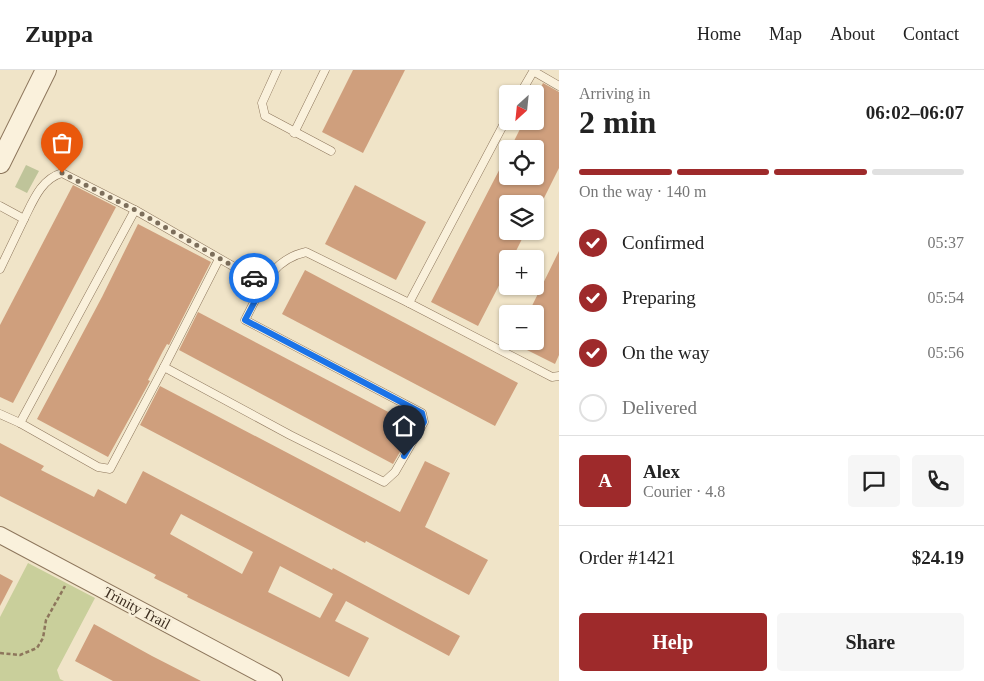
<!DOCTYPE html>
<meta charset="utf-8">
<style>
:root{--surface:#fff;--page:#f6f6f6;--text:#222;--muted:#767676;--line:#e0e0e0;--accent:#9e2a2b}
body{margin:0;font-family:Georgia,serif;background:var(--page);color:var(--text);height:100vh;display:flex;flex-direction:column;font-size:19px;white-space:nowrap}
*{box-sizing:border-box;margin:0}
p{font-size:16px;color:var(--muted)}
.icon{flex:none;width:28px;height:28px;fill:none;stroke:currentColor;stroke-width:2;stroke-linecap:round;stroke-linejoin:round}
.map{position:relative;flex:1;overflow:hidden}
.details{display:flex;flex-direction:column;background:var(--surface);width:425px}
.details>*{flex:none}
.needle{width:32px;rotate:207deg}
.buttons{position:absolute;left:499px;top:15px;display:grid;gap:10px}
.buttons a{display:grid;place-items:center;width:45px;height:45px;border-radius:5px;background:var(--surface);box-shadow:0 1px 4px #0004;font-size:25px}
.pin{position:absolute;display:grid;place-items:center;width:42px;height:42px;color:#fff;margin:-51px -21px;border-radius:50% 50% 50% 0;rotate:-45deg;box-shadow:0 0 5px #0007}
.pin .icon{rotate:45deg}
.courier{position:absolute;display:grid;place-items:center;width:50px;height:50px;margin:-25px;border:4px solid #1a73e8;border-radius:50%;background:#fff;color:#222;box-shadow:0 1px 6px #0007}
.summary em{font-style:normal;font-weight:800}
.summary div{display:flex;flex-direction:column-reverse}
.summary{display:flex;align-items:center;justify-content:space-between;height:85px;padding:0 20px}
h1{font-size:32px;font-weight:800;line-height:38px}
.bar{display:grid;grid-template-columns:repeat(4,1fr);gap:8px 5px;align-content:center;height:60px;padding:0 20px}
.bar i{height:6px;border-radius:4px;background:var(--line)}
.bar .active{background:var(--accent)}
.bar p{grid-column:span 4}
.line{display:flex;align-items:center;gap:12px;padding:0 20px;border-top:1px solid var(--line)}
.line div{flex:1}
.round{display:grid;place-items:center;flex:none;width:52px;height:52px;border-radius:5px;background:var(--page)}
ol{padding:0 20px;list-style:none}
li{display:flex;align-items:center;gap:15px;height:55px}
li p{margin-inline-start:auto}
li .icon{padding:5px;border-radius:50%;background:var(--accent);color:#fff;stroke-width:4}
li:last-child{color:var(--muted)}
li i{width:28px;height:28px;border:2px solid var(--line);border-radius:50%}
.primary-button{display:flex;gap:10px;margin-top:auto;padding:10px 20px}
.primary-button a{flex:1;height:58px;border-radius:5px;background:var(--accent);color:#fff;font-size:20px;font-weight:800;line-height:58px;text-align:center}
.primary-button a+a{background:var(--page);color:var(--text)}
header{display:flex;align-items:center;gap:30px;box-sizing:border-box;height:70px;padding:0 25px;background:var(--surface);border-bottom:1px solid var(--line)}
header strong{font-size:24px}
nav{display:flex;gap:28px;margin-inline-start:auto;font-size:18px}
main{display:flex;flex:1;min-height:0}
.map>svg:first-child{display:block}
.green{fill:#c9cf9b}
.cemetery{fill:#bfc49a}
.building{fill:#cf9f7d;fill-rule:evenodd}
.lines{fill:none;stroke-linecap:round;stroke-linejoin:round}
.service-casing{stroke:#8d765c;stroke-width:9}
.minor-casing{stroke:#8d765c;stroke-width:18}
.tertiary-casing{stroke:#8d765c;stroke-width:22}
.path{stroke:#8d765c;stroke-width:2.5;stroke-dasharray:4 2.5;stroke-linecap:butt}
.service{stroke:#faf1dc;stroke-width:8}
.minor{stroke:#faf1dc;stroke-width:16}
.tertiary{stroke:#faf1dc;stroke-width:20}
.done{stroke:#7c6e5b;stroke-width:5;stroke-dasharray:0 9}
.route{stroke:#1a73e8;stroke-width:6}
.labels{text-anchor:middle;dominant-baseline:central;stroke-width:5;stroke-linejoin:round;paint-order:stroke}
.street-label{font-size:15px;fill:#3d2e20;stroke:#f7eed8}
</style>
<header>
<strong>Zuppa</strong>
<nav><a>Home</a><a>Map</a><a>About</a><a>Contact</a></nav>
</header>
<main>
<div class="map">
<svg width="559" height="611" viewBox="0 0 559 611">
<rect width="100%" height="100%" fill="#f0e4c8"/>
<polygon class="green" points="28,493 95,528 57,600 60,609 64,611 0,611 0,547"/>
<polygon class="cemetery" points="26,95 39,101 27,123 15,117"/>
<g class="building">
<polygon points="353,0 405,0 363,83 322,62"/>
<polygon points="543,13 559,22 559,98 541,134 508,134 508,161 526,161 512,189 508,189 508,198 478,256 431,232 508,83 508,106 535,106 535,79 510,79 524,51 535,51 535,30"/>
<polygon points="73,115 116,137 13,333 0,327 0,255"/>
<polygon points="355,115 426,152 396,210 325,174"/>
<polygon points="138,154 211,192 169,275 167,274 163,281 148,310 150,311 108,387 37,349 102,227"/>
<polygon points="559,181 559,285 555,294 509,271 535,271 535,244 528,244"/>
<polygon points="305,200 518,313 495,356 282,244"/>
<polygon points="198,242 415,356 393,394 179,280"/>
<polygon points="160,316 400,442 425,391 450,403 425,457 488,490 469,525 366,471 365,473 140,355"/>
<path d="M0 373 44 396 41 400 94 427 98 419 126 434 143 401 332 500 333 498 460 566 449 586 346 531 335 551 369 568 349 607 187 527 188 525 154 508 156 505 0 426ZM181 444 253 482 242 504 170 464ZM280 496 333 524 320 548 268 522Z"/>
<polygon points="0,504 13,511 0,536"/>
<polygon points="94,554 152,586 201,611 113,611 75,591"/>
</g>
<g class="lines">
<g class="service-casing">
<g id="service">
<polyline points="277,0 262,33 265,46 331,81"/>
<polyline points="535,2 559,16"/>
<polyline points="520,24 534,0"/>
<polyline points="294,63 325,0"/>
<polyline points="0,136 24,149 0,199"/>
<path d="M24 149C33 131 41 109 62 103L135 140 264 214"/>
<polyline points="409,233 552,307 559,306"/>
<polyline points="164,297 219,189"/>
<path d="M0 344 20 353 98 397 110 399 164 297 290 365 384 412 395 402 424 352 422 343 245 250C261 220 270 190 306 182L409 233 508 46"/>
<polyline points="20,353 135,140"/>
</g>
</g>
<g class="minor-casing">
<polyline id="minor" points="0,465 274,611"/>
</g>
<g class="tertiary-casing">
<polyline id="tertiary" points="0,93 46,0"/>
</g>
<polyline class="path" points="0,583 20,585 37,578 43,568 46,550 65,516"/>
<use href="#service" class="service"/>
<use href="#minor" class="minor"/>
<use href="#tertiary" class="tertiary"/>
</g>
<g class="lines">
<polyline class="done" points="62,103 135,140 254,208"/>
<polyline class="route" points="254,208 264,214 245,250 422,343 424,352 404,386"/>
</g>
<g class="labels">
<g class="street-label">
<text transform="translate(137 538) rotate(28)">Trinity Trail</text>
</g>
</g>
</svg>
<div class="buttons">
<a><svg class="needle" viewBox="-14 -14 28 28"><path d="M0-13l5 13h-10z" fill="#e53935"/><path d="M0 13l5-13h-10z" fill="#767676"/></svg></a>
<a><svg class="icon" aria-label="locate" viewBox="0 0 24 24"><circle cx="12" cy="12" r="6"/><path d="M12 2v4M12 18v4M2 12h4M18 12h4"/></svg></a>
<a><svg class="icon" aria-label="layers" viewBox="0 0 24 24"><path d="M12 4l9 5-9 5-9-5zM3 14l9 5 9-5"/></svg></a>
<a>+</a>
<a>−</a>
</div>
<div class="pin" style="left:62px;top:103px;background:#ea580c"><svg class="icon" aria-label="bag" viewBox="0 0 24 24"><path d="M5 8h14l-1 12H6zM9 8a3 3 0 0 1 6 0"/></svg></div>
<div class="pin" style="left:404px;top:386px;background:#1f2937"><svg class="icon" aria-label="home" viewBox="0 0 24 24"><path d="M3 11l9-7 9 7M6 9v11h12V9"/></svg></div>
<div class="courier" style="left:254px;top:208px"><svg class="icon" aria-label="car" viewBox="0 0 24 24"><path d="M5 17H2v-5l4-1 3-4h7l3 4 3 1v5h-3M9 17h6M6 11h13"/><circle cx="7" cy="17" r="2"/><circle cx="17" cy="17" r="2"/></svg></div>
</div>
<section class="details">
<div class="summary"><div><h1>2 min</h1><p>Arriving in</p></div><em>06:02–06:07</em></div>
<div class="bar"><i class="active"></i><i class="active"></i><i class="active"></i><i></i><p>On the way · 140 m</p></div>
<ol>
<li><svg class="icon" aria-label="check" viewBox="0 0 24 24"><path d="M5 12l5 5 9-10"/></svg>Confirmed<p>05:37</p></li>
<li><svg class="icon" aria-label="check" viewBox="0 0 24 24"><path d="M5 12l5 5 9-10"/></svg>Preparing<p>05:54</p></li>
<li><svg class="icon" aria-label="check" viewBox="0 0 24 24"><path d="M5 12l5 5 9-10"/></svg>On the way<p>05:56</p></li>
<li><i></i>Delivered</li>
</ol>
<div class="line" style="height:90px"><b class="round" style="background:var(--accent);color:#fff">A</b><div><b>Alex</b><p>Courier · 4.8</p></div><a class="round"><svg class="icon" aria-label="chat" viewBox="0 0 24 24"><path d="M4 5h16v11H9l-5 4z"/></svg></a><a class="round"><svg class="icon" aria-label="phone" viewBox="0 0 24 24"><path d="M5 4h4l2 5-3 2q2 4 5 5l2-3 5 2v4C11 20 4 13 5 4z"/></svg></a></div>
<div class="line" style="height:65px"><div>Order #1421</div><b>$24.19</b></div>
<div class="primary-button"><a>Help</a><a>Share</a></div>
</section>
</main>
